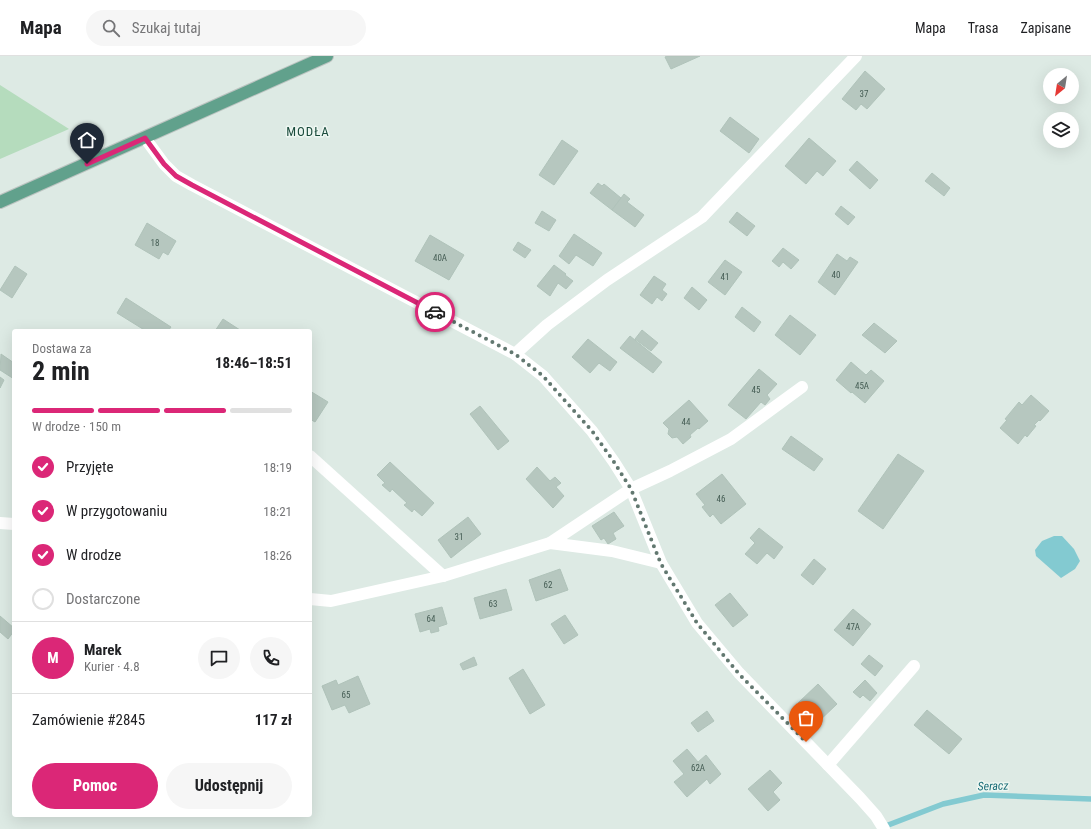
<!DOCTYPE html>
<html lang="pl">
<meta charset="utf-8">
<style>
:root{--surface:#fff;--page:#f6f6f6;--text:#202124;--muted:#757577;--line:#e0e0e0;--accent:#db2777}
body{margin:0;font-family:"Roboto Condensed",sans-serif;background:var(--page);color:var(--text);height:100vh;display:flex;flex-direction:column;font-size:15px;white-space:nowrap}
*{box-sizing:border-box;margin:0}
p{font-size:13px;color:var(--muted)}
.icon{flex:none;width:22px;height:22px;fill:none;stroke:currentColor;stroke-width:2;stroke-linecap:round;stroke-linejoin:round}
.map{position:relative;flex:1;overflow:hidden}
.side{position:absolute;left:12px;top:273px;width:300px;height:488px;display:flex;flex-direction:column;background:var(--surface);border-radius:4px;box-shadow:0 4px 16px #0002}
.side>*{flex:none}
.needle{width:26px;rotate:210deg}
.tools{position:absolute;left:1043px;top:12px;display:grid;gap:8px}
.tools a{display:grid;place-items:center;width:36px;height:36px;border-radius:50%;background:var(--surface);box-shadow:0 4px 16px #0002;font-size:20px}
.pin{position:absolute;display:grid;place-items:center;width:34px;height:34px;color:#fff;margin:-41px -17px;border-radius:50% 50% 50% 0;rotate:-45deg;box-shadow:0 0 4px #0007}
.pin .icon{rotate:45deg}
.courier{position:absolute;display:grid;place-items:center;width:40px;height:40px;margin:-20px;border:3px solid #db2777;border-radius:50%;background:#fff;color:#222;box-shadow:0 1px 5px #0007}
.headline em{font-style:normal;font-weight:700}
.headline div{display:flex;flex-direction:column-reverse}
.headline{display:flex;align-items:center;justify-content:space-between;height:68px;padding:0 20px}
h1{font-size:26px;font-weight:700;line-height:30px}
.bar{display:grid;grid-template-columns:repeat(4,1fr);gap:6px 4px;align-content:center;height:48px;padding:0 20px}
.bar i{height:5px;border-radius:3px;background:var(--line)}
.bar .selected{background:var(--accent)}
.bar p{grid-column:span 4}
.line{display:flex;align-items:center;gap:10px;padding:0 20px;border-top:1px solid var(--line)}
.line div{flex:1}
.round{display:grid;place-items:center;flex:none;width:42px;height:42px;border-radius:21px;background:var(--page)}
ol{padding:0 20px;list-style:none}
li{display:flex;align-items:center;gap:12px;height:44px}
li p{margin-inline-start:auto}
li .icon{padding:4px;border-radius:50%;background:var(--accent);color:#fff;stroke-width:4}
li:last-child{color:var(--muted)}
li i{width:22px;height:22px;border:2px solid var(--line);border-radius:50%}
.button{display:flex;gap:8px;margin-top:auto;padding:8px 20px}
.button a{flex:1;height:46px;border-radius:24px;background:var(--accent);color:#fff;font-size:16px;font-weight:700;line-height:46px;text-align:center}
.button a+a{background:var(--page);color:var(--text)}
header{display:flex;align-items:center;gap:24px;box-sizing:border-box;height:56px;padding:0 20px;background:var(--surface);border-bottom:1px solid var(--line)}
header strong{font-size:19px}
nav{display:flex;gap:22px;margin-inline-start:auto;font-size:14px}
.search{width:280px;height:36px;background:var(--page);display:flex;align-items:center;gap:10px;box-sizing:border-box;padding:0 14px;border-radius:22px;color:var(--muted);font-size:15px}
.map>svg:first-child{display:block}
.green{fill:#b5dcbd}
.water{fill:#83cad1}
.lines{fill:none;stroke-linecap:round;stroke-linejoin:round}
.stream{stroke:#83cad1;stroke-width:5.5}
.building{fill:#b6c7bf;stroke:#b0c3ba}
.major-casing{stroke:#bcc4c1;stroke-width:14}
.minor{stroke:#fff;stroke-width:12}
.major{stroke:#61a18c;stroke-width:12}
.done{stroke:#627870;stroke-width:4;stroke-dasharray:0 7.2}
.route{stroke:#db2777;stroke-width:5}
.labels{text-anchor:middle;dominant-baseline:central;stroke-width:3;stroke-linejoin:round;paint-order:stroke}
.number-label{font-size:9px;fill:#455d54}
.water-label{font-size:12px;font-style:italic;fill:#186c76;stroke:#eef7f2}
.quarter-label{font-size:13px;letter-spacing:1px;fill:#1b4c3d;stroke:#eef7f2}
</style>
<header>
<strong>Mapa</strong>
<div class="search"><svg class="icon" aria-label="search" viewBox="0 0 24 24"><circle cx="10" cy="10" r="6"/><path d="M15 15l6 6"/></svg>Szukaj tutaj</div>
<nav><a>Mapa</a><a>Trasa</a><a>Zapisane</a></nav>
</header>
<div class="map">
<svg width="1091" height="773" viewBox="0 0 1091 773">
<rect width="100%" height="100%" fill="#ddeae4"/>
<polygon class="green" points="0,29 69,73 0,103"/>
<polygon class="water" points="1054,480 1062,480 1074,493 1080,505 1075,513 1061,522 1036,500 1035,494 1042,485"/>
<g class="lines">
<polyline class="stream" points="883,771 943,748 984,739 1091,743"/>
</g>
<g class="building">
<polygon points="667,0 700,0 671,13 665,1"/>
<polygon points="865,15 885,33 867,53 861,48 856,54 842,43"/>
<polygon points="730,61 759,83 749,97 720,75"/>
<polygon points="809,82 836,105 823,120 817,115 806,128 785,110"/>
<polygon points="562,84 578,95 554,129 539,119"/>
<polygon points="857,105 878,124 870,133 849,114"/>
<polygon points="932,117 950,132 944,140 925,125"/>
<polygon points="598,127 602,130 604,128 621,142 612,154 590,137"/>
<polygon points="624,138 630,143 627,146 644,159 635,171 612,154"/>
<polygon points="841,150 855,161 848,169 835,158"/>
<polygon points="542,155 556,164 549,175 535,167"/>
<polygon points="737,156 755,170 747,180 729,166"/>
<polygon points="147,167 176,185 168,199 163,196 159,203 135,189"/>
<polygon points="574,178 602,197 593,210 576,199 569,208 559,200"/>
<polygon points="430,179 464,199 449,224 415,205"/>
<polygon points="518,186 531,194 525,202 513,194"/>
<polygon points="783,192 799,204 791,213 783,206 779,211 772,205"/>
<polygon points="837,198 847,205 850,201 858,206 835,239 818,226"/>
<polygon points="725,204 742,216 725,239 708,226"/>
<polygon points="554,209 566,218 565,219 573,225 566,233 558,227 550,240 537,230"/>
<polygon points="15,210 27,218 12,242 0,234"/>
<polygon points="654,220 666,228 662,234 667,238 662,245 657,241 652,248 640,239"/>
<polygon points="692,231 707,244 699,254 684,242"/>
<polygon points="126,242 171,271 168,275 146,275 117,257"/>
<polygon points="742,251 761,266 754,276 735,261"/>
<polygon points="790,259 816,279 800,299 775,279"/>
<polygon points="223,263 240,274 239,275 215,275"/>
<polygon points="874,267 897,285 885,297 862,279"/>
<polygon points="642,274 658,287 651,295 635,283"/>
<polygon points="630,280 662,306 653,317 620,292"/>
<polygon points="588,283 617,306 610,315 599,307 590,317 572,301"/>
<polygon points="1,298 14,307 14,323 0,314"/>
<polygon points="851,306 866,319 871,314 884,325 865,347 852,336 851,337 836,324"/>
<polygon points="759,313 777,328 767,339 770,343 765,349 761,346 746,363 728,349"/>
<polygon points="0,321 4,324 0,332"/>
<polygon points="310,335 328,346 315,366 310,363"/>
<polygon points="1031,339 1049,355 1040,365 1039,364 1034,369 1036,370 1027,381 1025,379 1018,388 1000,372 1007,364 1005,363 1019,346 1022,349"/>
<polygon points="689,344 708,365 699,373 698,372 690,379 691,381 683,388 677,381 672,382 668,378 669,373 663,367"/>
<polygon points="480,350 509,385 498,394 470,358"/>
<polygon points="791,380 823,403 814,415 782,393"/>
<polygon points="898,398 924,415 883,473 858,455"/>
<polygon points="390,406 434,447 422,460 414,453 412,456 404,449 407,447 392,433 390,436 382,429 385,427 377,419"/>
<polygon points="537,411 550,425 555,421 561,427 556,431 564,440 553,452 526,423"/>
<polygon points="722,418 746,448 721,468 713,458 710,461 702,451 705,449 696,438"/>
<polygon points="614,456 624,470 613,477 616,483 608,488 604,482 601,484 592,470"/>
<polygon points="468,461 481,478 451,502 438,484"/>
<polygon points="759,472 783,491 774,503 767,497 757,508 745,498 755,487 750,482"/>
<polygon points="814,503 826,513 813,529 801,519"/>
<polygon points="560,513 568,534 536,545 529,524"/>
<polygon points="506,533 512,554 480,563 474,542"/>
<polygon points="730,537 748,559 733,571 715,549"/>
<polygon points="442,551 447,568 438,571 439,575 431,577 430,573 420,576 415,558"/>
<polygon points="853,553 871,568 853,590 834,574"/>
<polygon points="565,559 578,579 564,588 551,568"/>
<polygon points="0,560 14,572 14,575 8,583 0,576"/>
<polygon points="869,599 883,610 875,620 861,608"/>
<polygon points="474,601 477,609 463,614 460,608"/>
<polygon points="523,613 545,649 530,658 509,622"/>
<polygon points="358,620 370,648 349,657 345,649 332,654 322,630 336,624 338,629"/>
<polygon points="865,624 877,637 870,645 863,639 860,642 853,636"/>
<polygon points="818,628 837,648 817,667 798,647"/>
<polygon points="927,654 962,683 949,698 914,669"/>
<polygon points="707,655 714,665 698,676 691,667"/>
<polygon points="687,693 698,706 706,699 721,718 710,728 707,723 687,741 674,726 684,718 673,705"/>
<polygon points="770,714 782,727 773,736 780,744 768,755 748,733"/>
</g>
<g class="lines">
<g class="major-casing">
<polyline id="major" points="0,146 327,0"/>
</g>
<g class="minor">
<polyline points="145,82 164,108 176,120 192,129 515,298 543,320 592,375 614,406 631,433 661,507 697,567 739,617 860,742 876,760 884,773"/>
<polyline points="515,298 547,269 607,224 702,161 856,0"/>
<polyline points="310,400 443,520"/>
<polyline points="0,467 14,468"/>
<polyline points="550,487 612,495 661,507"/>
<polyline points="310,543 331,545 443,520 550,487 631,433 670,415 731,383 802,331"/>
<polyline points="828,709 914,610"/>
</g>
<use href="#major" class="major"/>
</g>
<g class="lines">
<polyline class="done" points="435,256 515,298 543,320 592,375 614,406 631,433 661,508 697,567 739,618 806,686"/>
<polyline class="route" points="87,108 145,82 164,108 176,120 192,129 435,256"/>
</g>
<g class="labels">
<g class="number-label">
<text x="864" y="38">37</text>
<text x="155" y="187">18</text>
<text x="440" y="202">40A</text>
<text x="836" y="219">40</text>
<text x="725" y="221">41</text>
<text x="862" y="330">45A</text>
<text x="756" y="334">45</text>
<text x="686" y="366">44</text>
<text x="721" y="443">46</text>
<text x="459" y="481">31</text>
<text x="548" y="529">62</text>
<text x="493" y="548">63</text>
<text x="431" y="563">64</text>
<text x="853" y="571">47A</text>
<text x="346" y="639">65</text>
<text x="698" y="712">62A</text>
</g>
<g class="water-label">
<text transform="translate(993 730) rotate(-2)">Seracz</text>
</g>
<g class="quarter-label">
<text x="308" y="75">MODŁA</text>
</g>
</g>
</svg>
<div class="tools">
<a><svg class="needle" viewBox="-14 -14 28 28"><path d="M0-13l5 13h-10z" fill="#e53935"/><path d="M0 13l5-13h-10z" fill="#757577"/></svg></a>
<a><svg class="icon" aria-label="layers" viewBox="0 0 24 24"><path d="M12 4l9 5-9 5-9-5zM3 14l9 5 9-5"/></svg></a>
</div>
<div class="pin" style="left:806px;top:686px;background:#ea580c"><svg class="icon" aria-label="bag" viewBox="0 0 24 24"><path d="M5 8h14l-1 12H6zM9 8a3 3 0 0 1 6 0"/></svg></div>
<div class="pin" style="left:87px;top:108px;background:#1f2937"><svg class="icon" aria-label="home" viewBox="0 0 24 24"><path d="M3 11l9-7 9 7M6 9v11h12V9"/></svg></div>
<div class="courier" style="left:435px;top:256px"><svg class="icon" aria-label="car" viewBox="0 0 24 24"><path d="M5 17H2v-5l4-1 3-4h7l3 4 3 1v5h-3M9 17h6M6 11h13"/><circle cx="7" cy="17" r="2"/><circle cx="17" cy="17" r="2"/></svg></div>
<section class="side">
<div class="headline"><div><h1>2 min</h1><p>Dostawa za</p></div><em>18:46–18:51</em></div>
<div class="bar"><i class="selected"></i><i class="selected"></i><i class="selected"></i><i></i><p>W drodze · 150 m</p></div>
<ol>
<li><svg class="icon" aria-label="check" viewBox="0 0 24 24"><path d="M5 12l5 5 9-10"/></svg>Przyjęte<p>18:19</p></li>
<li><svg class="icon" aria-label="check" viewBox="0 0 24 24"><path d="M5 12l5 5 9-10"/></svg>W przygotowaniu<p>18:21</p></li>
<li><svg class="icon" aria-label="check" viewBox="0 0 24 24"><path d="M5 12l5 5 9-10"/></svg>W drodze<p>18:26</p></li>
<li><i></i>Dostarczone</li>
</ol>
<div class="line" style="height:72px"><b class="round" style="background:var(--accent);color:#fff">M</b><div><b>Marek</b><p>Kurier · 4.8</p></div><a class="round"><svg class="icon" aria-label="chat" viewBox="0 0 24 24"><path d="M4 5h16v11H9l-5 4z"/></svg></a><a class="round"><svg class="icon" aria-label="phone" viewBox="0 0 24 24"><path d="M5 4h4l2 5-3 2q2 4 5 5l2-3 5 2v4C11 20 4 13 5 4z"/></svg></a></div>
<div class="line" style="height:52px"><div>Zamówienie #2845</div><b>117 zł</b></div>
<div class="button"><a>Pomoc</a><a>Udostępnij</a></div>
</section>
</div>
